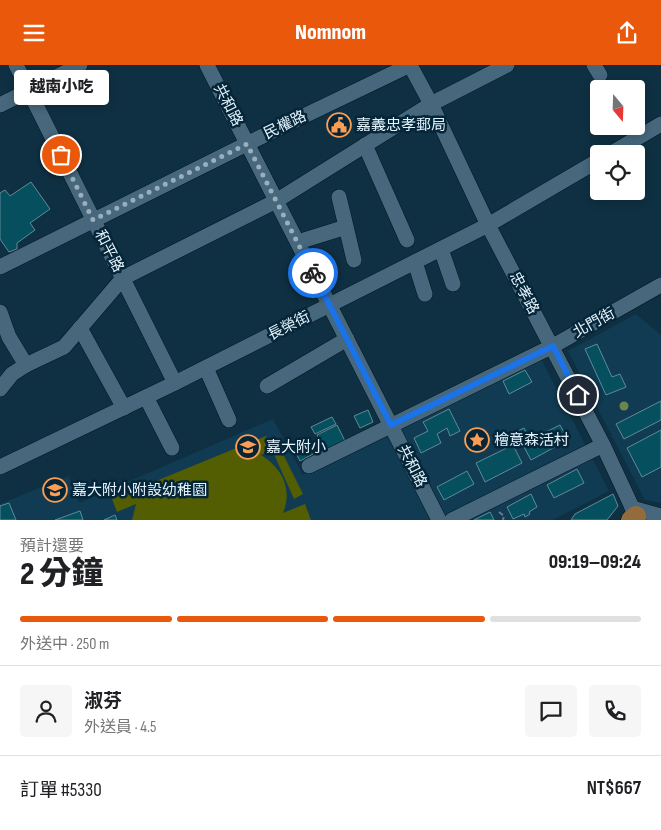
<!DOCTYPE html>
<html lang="zh-TW">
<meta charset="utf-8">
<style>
:root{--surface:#fff;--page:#f6f6f6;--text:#202124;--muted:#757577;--line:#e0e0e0;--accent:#ea580c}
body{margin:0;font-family:"Sofia Sans Condensed","Noto Sans TC",sans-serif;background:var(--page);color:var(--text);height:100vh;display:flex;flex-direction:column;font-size:19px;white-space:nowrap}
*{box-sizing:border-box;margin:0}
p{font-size:16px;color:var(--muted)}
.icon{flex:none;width:28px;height:28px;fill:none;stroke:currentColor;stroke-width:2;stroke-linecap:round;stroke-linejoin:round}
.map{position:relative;height:455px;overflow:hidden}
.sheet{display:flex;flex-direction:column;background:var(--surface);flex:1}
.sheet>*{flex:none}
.needle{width:32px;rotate:161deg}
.buttons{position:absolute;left:590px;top:15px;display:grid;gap:10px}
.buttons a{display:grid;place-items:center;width:55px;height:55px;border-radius:5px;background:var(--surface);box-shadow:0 2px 8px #0003;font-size:25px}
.pin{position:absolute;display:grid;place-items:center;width:42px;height:42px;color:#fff;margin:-21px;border:2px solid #fff;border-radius:50%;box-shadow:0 1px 5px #0007}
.courier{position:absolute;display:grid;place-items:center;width:50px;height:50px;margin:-25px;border:4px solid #1a73e8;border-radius:50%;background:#fff;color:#222;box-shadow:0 1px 6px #0007}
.bubble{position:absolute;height:35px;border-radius:5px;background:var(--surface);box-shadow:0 2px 8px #0003;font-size:16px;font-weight:800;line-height:35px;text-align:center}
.head em{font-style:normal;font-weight:800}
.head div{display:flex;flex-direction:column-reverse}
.head{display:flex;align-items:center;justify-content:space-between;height:85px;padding:0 20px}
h1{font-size:32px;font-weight:800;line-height:38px}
.bar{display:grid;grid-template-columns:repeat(4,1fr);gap:8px 5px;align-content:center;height:60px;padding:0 20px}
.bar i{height:6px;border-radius:4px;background:var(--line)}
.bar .on{background:var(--accent)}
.bar p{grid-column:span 4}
.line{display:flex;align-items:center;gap:12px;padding:0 20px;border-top:1px solid var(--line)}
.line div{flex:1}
.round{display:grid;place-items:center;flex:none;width:52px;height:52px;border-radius:5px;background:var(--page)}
header{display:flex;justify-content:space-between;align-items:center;height:65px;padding:0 20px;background:var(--accent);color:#fff;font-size:22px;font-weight:800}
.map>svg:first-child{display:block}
.built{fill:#103b52}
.green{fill:#535d02}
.building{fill:#054f5e;stroke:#608b97}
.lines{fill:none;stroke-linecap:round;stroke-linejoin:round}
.minor-casing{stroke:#011724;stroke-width:16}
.major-casing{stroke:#011724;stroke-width:21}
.path{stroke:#627c8b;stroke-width:2;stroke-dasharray:5 2.5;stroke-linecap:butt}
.minor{stroke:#46677c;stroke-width:15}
.major{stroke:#936b3d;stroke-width:20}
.tree{fill:#6c854c}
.done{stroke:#9aafbc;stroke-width:5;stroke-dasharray:0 9}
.route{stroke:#1a73e8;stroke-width:6}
.labels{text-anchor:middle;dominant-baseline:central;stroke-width:5;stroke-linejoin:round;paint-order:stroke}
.street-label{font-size:15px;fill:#e5f3fd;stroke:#042638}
.poi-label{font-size:15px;fill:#e5f3fd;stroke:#042638;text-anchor:start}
</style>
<header><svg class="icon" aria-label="menu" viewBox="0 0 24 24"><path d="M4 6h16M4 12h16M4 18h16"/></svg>Nomnom<svg class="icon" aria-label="share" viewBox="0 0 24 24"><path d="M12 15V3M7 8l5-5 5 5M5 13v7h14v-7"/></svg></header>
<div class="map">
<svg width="661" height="455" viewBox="0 0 661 455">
<rect width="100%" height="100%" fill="#0f3042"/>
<g class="built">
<polygon points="636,249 661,270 661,438 645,435 568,286"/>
<polygon points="540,292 609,426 553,455 0,455 0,439 69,411 79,438 273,354 303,410"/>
</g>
<g class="green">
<path d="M266 371 272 385 261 390C282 403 293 424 283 448L305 439 311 455H132L136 439 117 447 112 434Z"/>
<polygon points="280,383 303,429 294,434 273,387"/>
</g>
<g class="building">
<polygon points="31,117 50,144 30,158 35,165 17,178 17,184 9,187 0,174 0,128 5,125 10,131"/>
<polygon points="597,279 612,312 620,309 626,322 606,330 585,284"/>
<polygon points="525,305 532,317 509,329 503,316"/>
<polygon points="661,336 661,355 624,374 616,359"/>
<polygon points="449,344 460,366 450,371 447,363 437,369 441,378 421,388 414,373 428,366 423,357"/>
<polygon points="368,345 373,357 360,363 354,351"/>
<polygon points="332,352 336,359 315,369 311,362"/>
<polygon points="337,360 345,376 324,386 317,370"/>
<polygon points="560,360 568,375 531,395 516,367 524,363 530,375"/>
<polygon points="661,365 661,402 642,412 627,383"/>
<polygon points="312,377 317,387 300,396 295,386"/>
<polygon points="513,380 522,398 485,417 476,398"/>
<polygon points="577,404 584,418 554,433 547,420"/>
<polygon points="467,406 474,419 444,435 437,422"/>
<polygon points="531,429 537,442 529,447 530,449 525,452 524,449 513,454 507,442"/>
<polygon points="613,429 618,441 607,455 571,455 575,449"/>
<polygon points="9,438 16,455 0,455 0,441"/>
<polygon points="80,446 83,455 55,455"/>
<polygon points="490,447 494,455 474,455"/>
<polygon points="115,450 117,455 104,455"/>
</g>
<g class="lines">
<g class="minor-casing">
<g id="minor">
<polyline points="16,0 175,318"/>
<polyline points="207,0 439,455"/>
<polyline points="410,0 431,39 488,160 603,380 638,455"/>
<polyline points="594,0 600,10"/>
<polyline points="0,40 80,0"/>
<polyline points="365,80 407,175"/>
<polyline points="610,89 661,59"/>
<polyline points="339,132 354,195"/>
<polyline points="298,177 346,162"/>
<polyline points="441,184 453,219"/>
<polyline points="415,197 425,229"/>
<polyline points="0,202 281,62 410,0"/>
<polyline points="0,247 9,272 26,300"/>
<polyline points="80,263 124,343"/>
<polyline points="206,303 229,355"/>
<polyline points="267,321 347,274"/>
<polyline points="0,324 12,309 26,300 64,282 123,213 276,136 431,39 507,0"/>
<polyline points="146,332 172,383"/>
<polyline points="309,401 553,281 661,220"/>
<polyline points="0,402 175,318 488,160 599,95"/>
<polyline points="632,443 661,451"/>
<polyline points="452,455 603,380"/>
</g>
</g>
<g class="major-casing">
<polyline id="major" points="631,455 636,451"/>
</g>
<polyline class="path" points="499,447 504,451 503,455"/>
<use href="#minor" class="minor"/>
<use href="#major" class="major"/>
</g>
<circle class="tree" cx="624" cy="341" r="4.5"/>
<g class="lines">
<polyline class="done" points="61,90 93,155 247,79 313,208"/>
<polyline class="route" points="313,208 391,360 553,281 578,330"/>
</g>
<defs>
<g id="civic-ring" transform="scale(1.25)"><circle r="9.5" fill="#042638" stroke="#fc9d52" stroke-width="1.5"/><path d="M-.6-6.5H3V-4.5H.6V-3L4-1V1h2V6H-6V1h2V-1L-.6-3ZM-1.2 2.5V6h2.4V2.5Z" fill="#fc9d52"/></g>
<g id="sight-ring" transform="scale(1.25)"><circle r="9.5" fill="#042638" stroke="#fc9d52" stroke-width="1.5"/><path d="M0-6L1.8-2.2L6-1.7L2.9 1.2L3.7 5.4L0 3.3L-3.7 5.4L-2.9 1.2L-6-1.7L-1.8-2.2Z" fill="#fc9d52"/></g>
<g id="school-ring" transform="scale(1.25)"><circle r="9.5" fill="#042638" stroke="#fc9d52" stroke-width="1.5"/><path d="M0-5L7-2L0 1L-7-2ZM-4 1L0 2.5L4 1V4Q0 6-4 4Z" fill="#fc9d52"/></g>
</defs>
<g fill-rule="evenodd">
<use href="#civic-ring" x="339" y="60"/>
<use href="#sight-ring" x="477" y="375"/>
<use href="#school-ring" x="248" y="382"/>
<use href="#school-ring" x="55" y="425"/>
</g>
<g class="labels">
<g class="street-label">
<text transform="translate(228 40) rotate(63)">共和路</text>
<text transform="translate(285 60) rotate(-26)">民權路</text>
<text transform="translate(109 186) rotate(63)">和平路</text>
<text transform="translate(524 228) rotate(62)">忠孝路</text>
<text transform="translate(594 258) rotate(-29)">北門街</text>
<text transform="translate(289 261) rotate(-27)">長榮街</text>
<text transform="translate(412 401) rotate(63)">共和路</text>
</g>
<g class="poi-label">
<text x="356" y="60">嘉義忠孝郵局</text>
<text x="494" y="375">檜意森活村</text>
<text x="266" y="382">嘉大附小</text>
<text x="72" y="425">嘉大附小附設幼稚園</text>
</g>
</g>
</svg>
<div class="buttons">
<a><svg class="needle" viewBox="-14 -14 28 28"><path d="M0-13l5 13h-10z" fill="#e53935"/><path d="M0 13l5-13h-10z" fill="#757577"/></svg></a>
<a><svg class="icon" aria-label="locate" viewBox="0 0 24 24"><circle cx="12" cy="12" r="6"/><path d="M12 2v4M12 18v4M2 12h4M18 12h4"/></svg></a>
</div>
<div class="pin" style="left:61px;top:90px;background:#ea580c"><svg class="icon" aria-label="bag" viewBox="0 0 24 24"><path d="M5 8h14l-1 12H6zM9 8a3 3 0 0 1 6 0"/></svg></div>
<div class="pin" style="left:578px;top:330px;background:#1f2937"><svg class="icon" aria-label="home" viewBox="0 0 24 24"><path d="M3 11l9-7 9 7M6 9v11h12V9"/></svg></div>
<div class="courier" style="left:313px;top:208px"><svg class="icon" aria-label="bike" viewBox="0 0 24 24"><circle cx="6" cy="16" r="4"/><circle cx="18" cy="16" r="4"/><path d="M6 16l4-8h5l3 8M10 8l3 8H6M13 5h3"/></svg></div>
<div class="bubble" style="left:14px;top:5px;width:95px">越南小吃</div>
</div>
<section class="sheet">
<div class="head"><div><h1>2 分鐘</h1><p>預計還要</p></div><em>09:19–09:24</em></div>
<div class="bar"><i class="on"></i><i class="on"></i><i class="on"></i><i></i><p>外送中 · 250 m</p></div>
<div class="line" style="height:90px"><a class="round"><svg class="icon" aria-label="person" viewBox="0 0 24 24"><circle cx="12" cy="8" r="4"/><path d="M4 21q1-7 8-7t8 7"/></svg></a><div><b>淑芬</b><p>外送員 · 4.5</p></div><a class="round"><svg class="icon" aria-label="chat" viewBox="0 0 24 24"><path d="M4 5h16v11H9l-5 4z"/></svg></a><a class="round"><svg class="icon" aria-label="phone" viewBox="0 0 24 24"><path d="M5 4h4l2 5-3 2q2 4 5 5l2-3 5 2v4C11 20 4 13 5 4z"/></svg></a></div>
<div class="line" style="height:65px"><div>訂單 #5330</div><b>NT$667</b></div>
</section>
